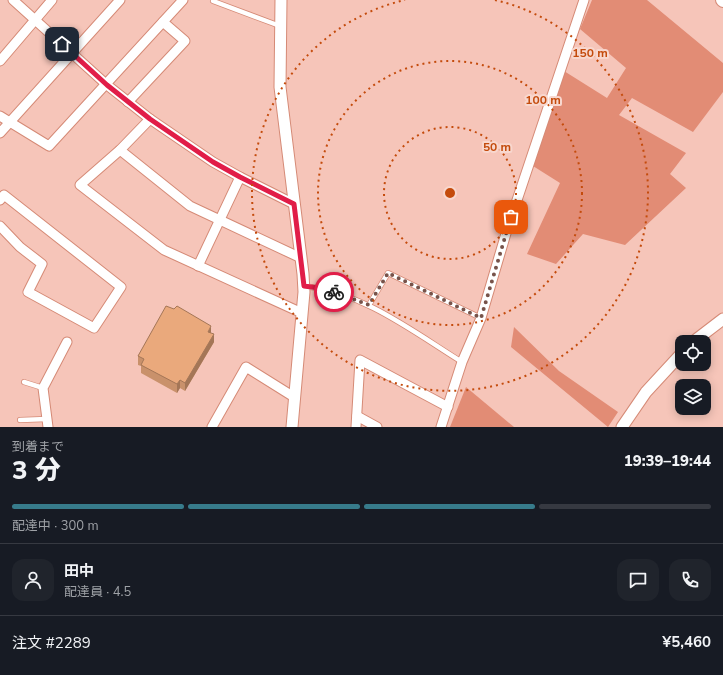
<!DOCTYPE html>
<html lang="ja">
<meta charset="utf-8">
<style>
:root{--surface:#171b24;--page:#20242c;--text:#f1f3f6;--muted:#9ea1a6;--line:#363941;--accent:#377b8b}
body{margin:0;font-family:"Nunito Sans","Noto Sans JP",sans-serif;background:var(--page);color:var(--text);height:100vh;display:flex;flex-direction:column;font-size:15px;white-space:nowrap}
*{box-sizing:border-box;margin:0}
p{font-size:13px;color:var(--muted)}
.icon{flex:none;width:22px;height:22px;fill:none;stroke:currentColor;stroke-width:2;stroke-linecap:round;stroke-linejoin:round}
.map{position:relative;height:427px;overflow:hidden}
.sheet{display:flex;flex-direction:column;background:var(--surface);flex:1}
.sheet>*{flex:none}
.tools{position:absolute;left:675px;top:335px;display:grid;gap:8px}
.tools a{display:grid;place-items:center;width:36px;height:36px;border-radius:8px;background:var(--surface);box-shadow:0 2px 10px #0003;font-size:20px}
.pin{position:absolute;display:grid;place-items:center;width:34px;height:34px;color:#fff;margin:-17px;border-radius:8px;box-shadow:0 2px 6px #0006}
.courier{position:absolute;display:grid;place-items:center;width:40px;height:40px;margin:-20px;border:3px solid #e11d48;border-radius:50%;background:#fff;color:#222;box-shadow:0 1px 5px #0007}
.headline em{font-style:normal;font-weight:800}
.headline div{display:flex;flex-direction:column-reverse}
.headline{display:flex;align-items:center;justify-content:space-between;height:68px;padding:0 12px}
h1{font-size:26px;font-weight:800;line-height:30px}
.bar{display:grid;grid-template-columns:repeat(4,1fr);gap:6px 4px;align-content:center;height:48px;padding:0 12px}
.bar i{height:5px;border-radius:3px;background:var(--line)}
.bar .selected{background:var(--accent)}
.bar p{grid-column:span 4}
.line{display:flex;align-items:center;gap:10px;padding:0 12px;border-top:1px solid var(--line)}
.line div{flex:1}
.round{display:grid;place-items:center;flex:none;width:42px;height:42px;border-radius:12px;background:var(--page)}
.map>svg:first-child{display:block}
.green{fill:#e28c75}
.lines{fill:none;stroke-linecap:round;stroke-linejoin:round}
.service-casing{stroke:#d58a76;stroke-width:6}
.minor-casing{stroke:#d58a76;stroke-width:11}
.tertiary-casing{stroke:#d58a76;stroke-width:13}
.secondary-casing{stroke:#d58a76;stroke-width:14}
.service{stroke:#fff;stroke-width:4.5}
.minor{stroke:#fff;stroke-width:9}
.tertiary{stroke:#fff;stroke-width:11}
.secondary{stroke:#fff;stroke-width:12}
.wall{fill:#c9916b}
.shaded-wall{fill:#a47657}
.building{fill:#eaa97c;stroke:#a47657}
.done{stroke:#77534a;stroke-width:4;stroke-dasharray:0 7.2}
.route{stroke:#e11d48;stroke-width:5}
.ring{fill:none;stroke:#c44b0c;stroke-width:2;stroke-dasharray:2 4}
.centre{fill:#c44b0c;stroke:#f8d7ce;stroke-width:2}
.ring-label{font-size:12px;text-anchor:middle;font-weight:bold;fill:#c44b0c;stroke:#f8d7ce;stroke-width:4;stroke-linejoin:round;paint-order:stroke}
</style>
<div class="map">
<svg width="723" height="427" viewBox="0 0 723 427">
<rect width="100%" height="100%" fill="#f6c5b9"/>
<g class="green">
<polygon points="592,0 647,0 723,63 723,92 693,132 632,98 619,115 686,153 670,174 686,188 625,245 583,234 556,264 527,254 560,183 533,166 564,71 607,98 626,68 580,29"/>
<polygon points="514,327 559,371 618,412 608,427 511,347"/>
<polygon points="466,387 514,427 450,427"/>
</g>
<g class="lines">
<g class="service-casing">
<g id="service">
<polyline points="213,1 280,26"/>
<path d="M304 286C364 293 412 331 462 362"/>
<polyline points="369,305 388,273 481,318"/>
<polyline points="24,382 43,388"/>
<polyline points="20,420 47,419"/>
</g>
</g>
<g class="minor-casing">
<g id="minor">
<polyline points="13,0 107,85 150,119 213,162 240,177 294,204"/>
<polyline points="0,61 52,0"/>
<polyline points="128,102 185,41 163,22"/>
<polyline points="0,116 49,146 183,0"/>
<polyline points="150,119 120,150 80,185 164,250 302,313"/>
<polyline points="0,133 120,0"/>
<polyline points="120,150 190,206 301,258"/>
<polyline points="0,200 4,195 121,287 94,328 28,292 42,264 20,247 0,226"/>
<polyline points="198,266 240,177"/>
<polyline points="357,416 377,427"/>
<polyline points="48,427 43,388 67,342"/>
<polyline points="212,427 246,367 294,397"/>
<polyline points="356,427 360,360 448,407"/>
<polyline points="441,427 462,362 481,318 507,230 584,0"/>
</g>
</g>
<g class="tertiary-casing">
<g id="tertiary">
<polyline points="281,0 280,87 303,274 304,292 292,427"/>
<polyline points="693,342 723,319"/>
<polyline points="622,427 646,392 682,353"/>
</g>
</g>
<g class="secondary-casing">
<polyline id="secondary" points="722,0 723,1"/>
</g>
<use href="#service" class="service"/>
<use href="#minor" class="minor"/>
<use href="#tertiary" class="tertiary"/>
<use href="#secondary" class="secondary"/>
</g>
<polygon class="wall" points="174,309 211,333 214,342 185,391 180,388 177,393 141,373 141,366 138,365 138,356"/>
<g class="shaded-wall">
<polygon points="211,326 211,334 208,332"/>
<polygon points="214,334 214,342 185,391 185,383"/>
<polygon points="180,380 180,388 177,393 177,384"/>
</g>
<polygon class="building" points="166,306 174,309 177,306 211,326 208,332 214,334 185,383 180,380 177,384 141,365 144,359 138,356"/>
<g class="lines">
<polyline class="done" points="334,292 369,305 388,273 481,318 511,217"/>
<polyline class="route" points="62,44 107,85 150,119 213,162 240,177 294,204 304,286 326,289 334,292"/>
</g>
<g class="ring">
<circle cx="450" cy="193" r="66"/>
<circle cx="450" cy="193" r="132"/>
<path d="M495 0A198 198 0 1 1 405 0"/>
</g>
<circle cx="450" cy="193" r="6" class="centre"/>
<g class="ring-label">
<text x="590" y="57">150 m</text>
<text x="543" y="104">100 m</text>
<text x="497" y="151">50 m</text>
</g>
</svg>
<div class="tools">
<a><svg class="icon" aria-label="locate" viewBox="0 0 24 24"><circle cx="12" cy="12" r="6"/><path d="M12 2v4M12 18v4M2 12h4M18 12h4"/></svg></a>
<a><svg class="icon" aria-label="layers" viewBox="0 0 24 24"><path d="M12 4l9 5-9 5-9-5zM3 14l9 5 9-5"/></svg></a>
</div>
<div class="pin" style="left:511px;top:217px;background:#ea580c"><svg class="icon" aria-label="bag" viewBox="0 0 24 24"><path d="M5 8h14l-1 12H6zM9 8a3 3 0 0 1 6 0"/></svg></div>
<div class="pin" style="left:62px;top:44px;background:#1f2937"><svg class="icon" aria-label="home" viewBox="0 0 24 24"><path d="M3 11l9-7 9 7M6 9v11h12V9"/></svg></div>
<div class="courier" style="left:334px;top:292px"><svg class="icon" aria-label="bike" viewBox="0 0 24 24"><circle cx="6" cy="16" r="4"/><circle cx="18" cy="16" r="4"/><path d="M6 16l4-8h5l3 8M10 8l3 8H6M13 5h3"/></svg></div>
</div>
<section class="sheet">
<div class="headline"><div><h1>3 分</h1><p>到着まで</p></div><em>19:39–19:44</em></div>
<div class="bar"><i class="selected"></i><i class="selected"></i><i class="selected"></i><i></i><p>配達中 · 300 m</p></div>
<div class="line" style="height:72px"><a class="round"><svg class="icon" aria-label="person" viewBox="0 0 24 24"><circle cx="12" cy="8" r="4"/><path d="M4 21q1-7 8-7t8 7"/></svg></a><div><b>田中</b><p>配達員 · 4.5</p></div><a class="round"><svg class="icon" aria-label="chat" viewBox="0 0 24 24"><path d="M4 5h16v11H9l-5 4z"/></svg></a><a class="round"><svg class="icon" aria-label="phone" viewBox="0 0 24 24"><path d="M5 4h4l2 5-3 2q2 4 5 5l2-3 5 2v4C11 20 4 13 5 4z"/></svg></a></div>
<div class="line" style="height:52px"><div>注文 #2289</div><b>¥5,460</b></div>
</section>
